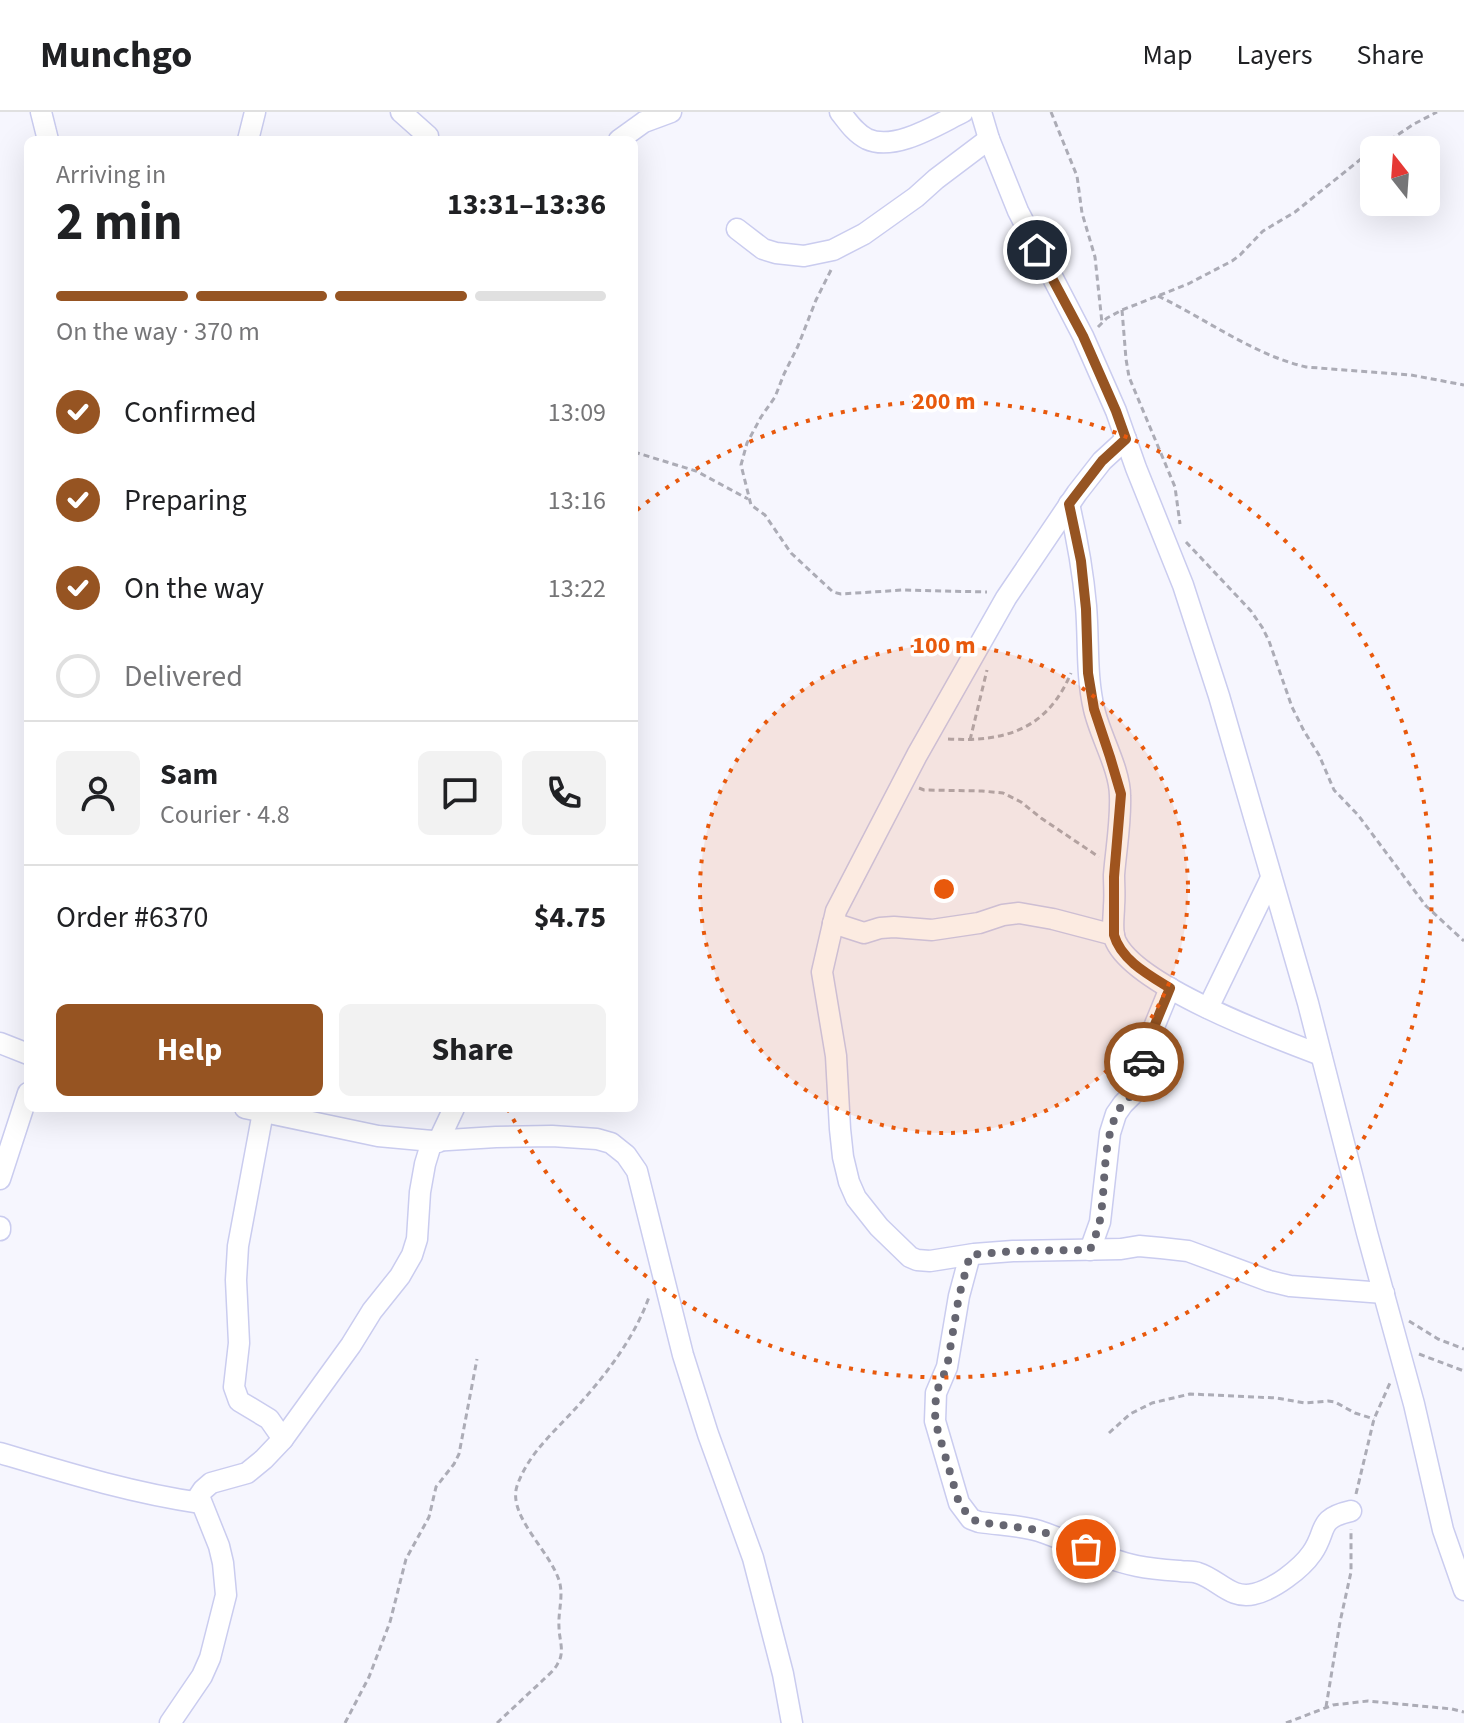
<!DOCTYPE html>
<meta charset="utf-8">
<style>
:root{--surface:#fff;--page:#f2f2f2;--text:#202124;--muted:#757577;--line:#e0e0e0;--accent:#965422}
body{margin:0;font-family:"Source Sans 3",sans-serif;background:var(--page);color:var(--text);height:100vh;display:flex;flex-direction:column;font-size:30px;white-space:nowrap}
*{box-sizing:border-box;margin:0}
p{font-size:26px;color:var(--muted)}
.icon{flex:none;width:44px;height:44px;fill:none;stroke:currentColor;stroke-width:2;stroke-linecap:round;stroke-linejoin:round}
.map{position:relative;flex:1;overflow:hidden}
.sheet{position:absolute;left:24px;top:24px;width:614px;height:976px;display:flex;flex-direction:column;background:var(--surface);border-radius:12px;box-shadow:0 8px 32px #0002}
.sheet>*{flex:none}
.needle{width:52px;rotate:343deg}
.fabs{position:absolute;left:1360px;top:24px;display:grid;gap:16px}
.fabs a{display:grid;place-items:center;width:80px;height:80px;border-radius:12px;background:var(--surface);box-shadow:0 8px 32px #0002;font-size:40px}
.pin{position:absolute;display:grid;place-items:center;width:68px;height:68px;color:#fff;margin:-34px;border:4px solid #fff;border-radius:50%;box-shadow:0 2px 8px #0007}
.courier{position:absolute;display:grid;place-items:center;width:80px;height:80px;margin:-40px;border:6px solid #965422;border-radius:50%;background:#fff;color:#222;box-shadow:0 2px 10px #0007}
.head em{font-style:normal;font-weight:700}
.head div{display:flex;flex-direction:column-reverse}
.head{display:flex;align-items:center;justify-content:space-between;height:136px;padding:0 32px}
h1{font-size:52px;font-weight:700;line-height:60px}
.bar{display:grid;grid-template-columns:repeat(4,1fr);gap:12px 8px;align-content:center;height:96px;padding:0 32px}
.bar i{height:10px;border-radius:6px;background:var(--line)}
.bar .active{background:var(--accent)}
.bar p{grid-column:span 4}
.line{display:flex;align-items:center;gap:20px;padding:0 32px;border-top:2px solid var(--line)}
.line div{flex:1}
.round{display:grid;place-items:center;flex:none;width:84px;height:84px;border-radius:12px;background:var(--page)}
ol{padding:0 32px;list-style:none}
li{display:flex;align-items:center;gap:24px;height:88px}
li p{margin-inline-start:auto}
li .icon{padding:8px;border-radius:50%;background:var(--accent);color:#fff;stroke-width:4}
li:last-child{color:var(--muted)}
li i{width:44px;height:44px;border:4px solid var(--line);border-radius:50%}
.button{display:flex;gap:16px;margin-top:auto;padding:16px 32px}
.button a{flex:1;height:92px;border-radius:12px;background:var(--accent);color:#fff;font-size:32px;font-weight:700;line-height:92px;text-align:center}
.button a+a{background:var(--page);color:var(--text)}
header{display:flex;align-items:center;gap:48px;box-sizing:border-box;height:112px;padding:0 40px;background:var(--surface);border-bottom:2px solid var(--line)}
header strong{font-size:38px}
nav{display:flex;gap:44px;margin-inline-start:auto;font-size:28px}
.map>svg:first-child{display:block}
.lines{fill:none;stroke-linecap:round;stroke-linejoin:round}
.minor-casing{stroke:#caccef;stroke-width:23}
.path{stroke:#acacb6;stroke-width:3;stroke-dasharray:6 4;stroke-linecap:butt}
.minor{stroke:#fff;stroke-width:20}
.done{stroke:#666671;stroke-width:8;stroke-dasharray:0 14.4}
.route{stroke:#965422;stroke-width:10}
.ring{fill:none;stroke:#e8590c;stroke-width:4;stroke-dasharray:4 8}
.centre{fill:#e8590c;stroke:#fff;stroke-width:4}
.ring-label{font-size:24px;text-anchor:middle;font-weight:bold;fill:#e8590c;stroke:#fff;stroke-width:7;stroke-linejoin:round;paint-order:stroke}
</style>
<header>
<strong>Munchgo</strong>
<nav><a>Map</a><a>Layers</a><a>Share</a></nav>
</header>
<div class="map">
<svg width="1464" height="1611" viewBox="0 0 1464 1611">
<rect width="100%" height="100%" fill="#f6f6fe"/>
<g class="lines">
<g class="minor-casing">
<g id="minor">
<polyline points="41,0 48,28"/>
<polyline points="401,0 428,24"/>
<path d="M840 0C848 10 855 21 867 27 895 40 938 12 963 0"/>
<polyline points="981,0 989,27 1018,99 1083,224 1116,299 1136,356 1183,473 1219,584 1308,891 1367,1121 1414,1292 1443,1418 1464,1478"/>
<polyline points="248,28 255,0"/>
<polyline points="619,28 644,10 671,0"/>
<polyline points="737,117 763,137 776,141 804,144 833,138 864,122 916,85 936,67 989,27"/>
<polyline points="1126,327 1102,349 1077,381 1006,486 917,643 836,799 822,860 836,944 840,1017 843,1045 849,1070 856,1086 879,1115 910,1145 917,1148 930,1149 974,1142 1013,1139 1121,1137 1139,1134 1161,1136 1188,1139 1269,1169 1290,1174 1384,1181"/>
<path d="M1069 392C1077 426 1083 460 1086 494 1089 529 1086 563 1094 597 1100 624 1120 657 1120 684 1121 711 1116 737 1114 763 1114 773 1115 783 1114 794 1114 804 1111 820 1116 830 1138 875 1273 925 1321 943"/>
<polyline points="833,811 864,821 880,816 894,815 932,818 979,811 1003,803 1019,801 1053,807 1114,823"/>
<polyline points="1208,896 1271,766"/>
<polyline points="0,931 28,942"/>
<polyline points="245,996 378,1024 432,1029 496,1025 552,1024 597,1027 611,1031 626,1043 637,1059 683,1243 708,1322 753,1446 783,1562 792,1611"/>
<polyline points="263,1000 238,1134 236,1168 239,1231 234,1275 239,1289 269,1307 283,1327"/>
<polyline points="438,1030 454,996"/>
<polyline points="0,1067 28,981"/>
<polyline points="0,1115 0,1118"/>
<polyline points="1090,1138 1100,1110 1110,1021 1116,1002 1123,992 1140,975 1143,966 1147,932 1170,876"/>
<path d="M970 1143 959 1184 947 1255 936 1281 935 1309 959 1391 971 1407 979 1410C999 1413 1020 1413 1039 1419 1072 1430 1103 1447 1137 1454 1151 1457 1166 1458 1180 1459 1185 1460 1193 1459 1198 1461 1218 1467 1231 1488 1254 1482 1273 1478 1301 1457 1312 1441 1328 1418 1316 1407 1351 1399"/>
<path d="M0 1341C67 1361 132 1381 201 1391"/>
<polyline points="170,1611 202,1564 210,1546 226,1483 223,1451 219,1434 199,1384 203,1378 211,1371 247,1361 264,1347 283,1327 351,1233 372,1199 400,1164 412,1143 417,1127 420,1080 425,1052 432,1029"/>
</g>
</g>
<g class="path">
<polyline points="1051,0 1077,64 1082,101 1095,145 1102,211"/>
<polyline points="831,158 816,188 798,234 784,262 775,285 761,305 747,331 741,353 751,393 765,403 791,441 833,480 841,482 903,478 987,480"/>
<path d="M1158 184C1208 208 1252 242 1306 255L1411 263 1464 273"/>
<polyline points="1122,198 1126,247 1129,265 1175,375 1180,412"/>
<polyline points="1098,215 1107,206 1122,198 1188,172 1232,149 1240,143 1263,119 1295,100 1361,47 1414,12 1437,0"/>
<polyline points="634,340 696,359 748,387"/>
<polyline points="1186,430 1251,499 1262,515 1269,529 1292,595 1304,619 1319,643 1334,678 1358,703 1426,794 1464,829"/>
<path d="M948 627C1005 630 1047 618 1071 561"/>
<polyline points="970,628 987,558"/>
<polyline points="919,676 924,678 982,679 1003,681 1021,690 1041,706 1099,745"/>
<polyline points="1409,1209 1438,1227 1464,1237"/>
<polyline points="1419,1242 1464,1259"/>
<polyline points="1109,1321 1130,1302 1152,1291 1190,1282 1277,1286 1305,1291 1328,1289 1335,1290 1355,1301 1374,1307"/>
<polyline points="1356,1382 1374,1307 1390,1271"/>
<polyline points="1326,1595 1340,1510 1351,1460 1351,1417"/>
<polyline points="345,1611 369,1565 390,1510 406,1447 429,1405 436,1375 454,1352 459,1342 477,1247"/>
<path d="M497 1611C512 1597 527 1583 542 1569 547 1564 555 1558 558 1551 565 1540 559 1527 559 1515 558 1501 563 1486 560 1472 553 1441 507 1405 517 1374 528 1342 554 1320 575 1297 605 1264 634 1227 649 1185"/>
<polyline points="1286,1611 1333,1593 1368,1589 1452,1597 1464,1600"/>
</g>
<use href="#minor" class="minor"/>
</g>
<g class="lines">
<path class="done" d="M1086 1437 1038 1418 979 1410 971 1407 959 1391 935 1309 936 1281 947 1255 959 1184 970 1143 1013 1139 1090 1138C1094 1128 1098 1118 1100 1108 1106 1074 1102 1035 1116 1003 1127 980 1145 982 1144 950"/>
<path class="route" d="M1037 138 1083 224 1116 299 1126 327 1102 349 1069 392 1081 449 1086 497 1088 561 1094 597 1110 645 1121 682 1114 765V823C1121 848 1149 863 1170 876L1147 932 1144 950"/>
</g>
<circle cx="944" cy="777" r="244" fill="#e8590c" fill-opacity=".12"/>
<g class="ring">
<circle cx="944" cy="777" r="244"/>
<path d="M637 398A488 488 0 1 1 509 999"/>
</g>
<circle cx="944" cy="777" r="12" class="centre"/>
<g class="ring-label">
<text x="944" y="297">200 m</text>
<text x="944" y="541">100 m</text>
</g>
</svg>
<div class="fabs">
<a><svg class="needle" viewBox="-14 -14 28 28"><path d="M0-13l5 13h-10z" fill="#e53935"/><path d="M0 13l5-13h-10z" fill="#757577"/></svg></a>
</div>
<div class="pin" style="left:1086px;top:1437px;background:#ea580c"><svg class="icon" aria-label="bag" viewBox="0 0 24 24"><path d="M5 8h14l-1 12H6zM9 8a3 3 0 0 1 6 0"/></svg></div>
<div class="pin" style="left:1037px;top:138px;background:#1f2937"><svg class="icon" aria-label="home" viewBox="0 0 24 24"><path d="M3 11l9-7 9 7M6 9v11h12V9"/></svg></div>
<div class="courier" style="left:1144px;top:950px"><svg class="icon" aria-label="car" viewBox="0 0 24 24"><path d="M5 17H2v-5l4-1 3-4h7l3 4 3 1v5h-3M9 17h6M6 11h13"/><circle cx="7" cy="17" r="2"/><circle cx="17" cy="17" r="2"/></svg></div>
<section class="sheet">
<div class="head"><div><h1>2 min</h1><p>Arriving in</p></div><em>13:31–13:36</em></div>
<div class="bar"><i class="active"></i><i class="active"></i><i class="active"></i><i></i><p>On the way · 370 m</p></div>
<ol>
<li><svg class="icon" aria-label="check" viewBox="0 0 24 24"><path d="M5 12l5 5 9-10"/></svg>Confirmed<p>13:09</p></li>
<li><svg class="icon" aria-label="check" viewBox="0 0 24 24"><path d="M5 12l5 5 9-10"/></svg>Preparing<p>13:16</p></li>
<li><svg class="icon" aria-label="check" viewBox="0 0 24 24"><path d="M5 12l5 5 9-10"/></svg>On the way<p>13:22</p></li>
<li><i></i>Delivered</li>
</ol>
<div class="line" style="height:144px"><a class="round"><svg class="icon" aria-label="person" viewBox="0 0 24 24"><circle cx="12" cy="8" r="4"/><path d="M4 21q1-7 8-7t8 7"/></svg></a><div><b>Sam</b><p>Courier · 4.8</p></div><a class="round"><svg class="icon" aria-label="chat" viewBox="0 0 24 24"><path d="M4 5h16v11H9l-5 4z"/></svg></a><a class="round"><svg class="icon" aria-label="phone" viewBox="0 0 24 24"><path d="M5 4h4l2 5-3 2q2 4 5 5l2-3 5 2v4C11 20 4 13 5 4z"/></svg></a></div>
<div class="line" style="height:104px"><div>Order #6370</div><b>$4.75</b></div>
<div class="button"><a>Help</a><a>Share</a></div>
</section>
</div>
